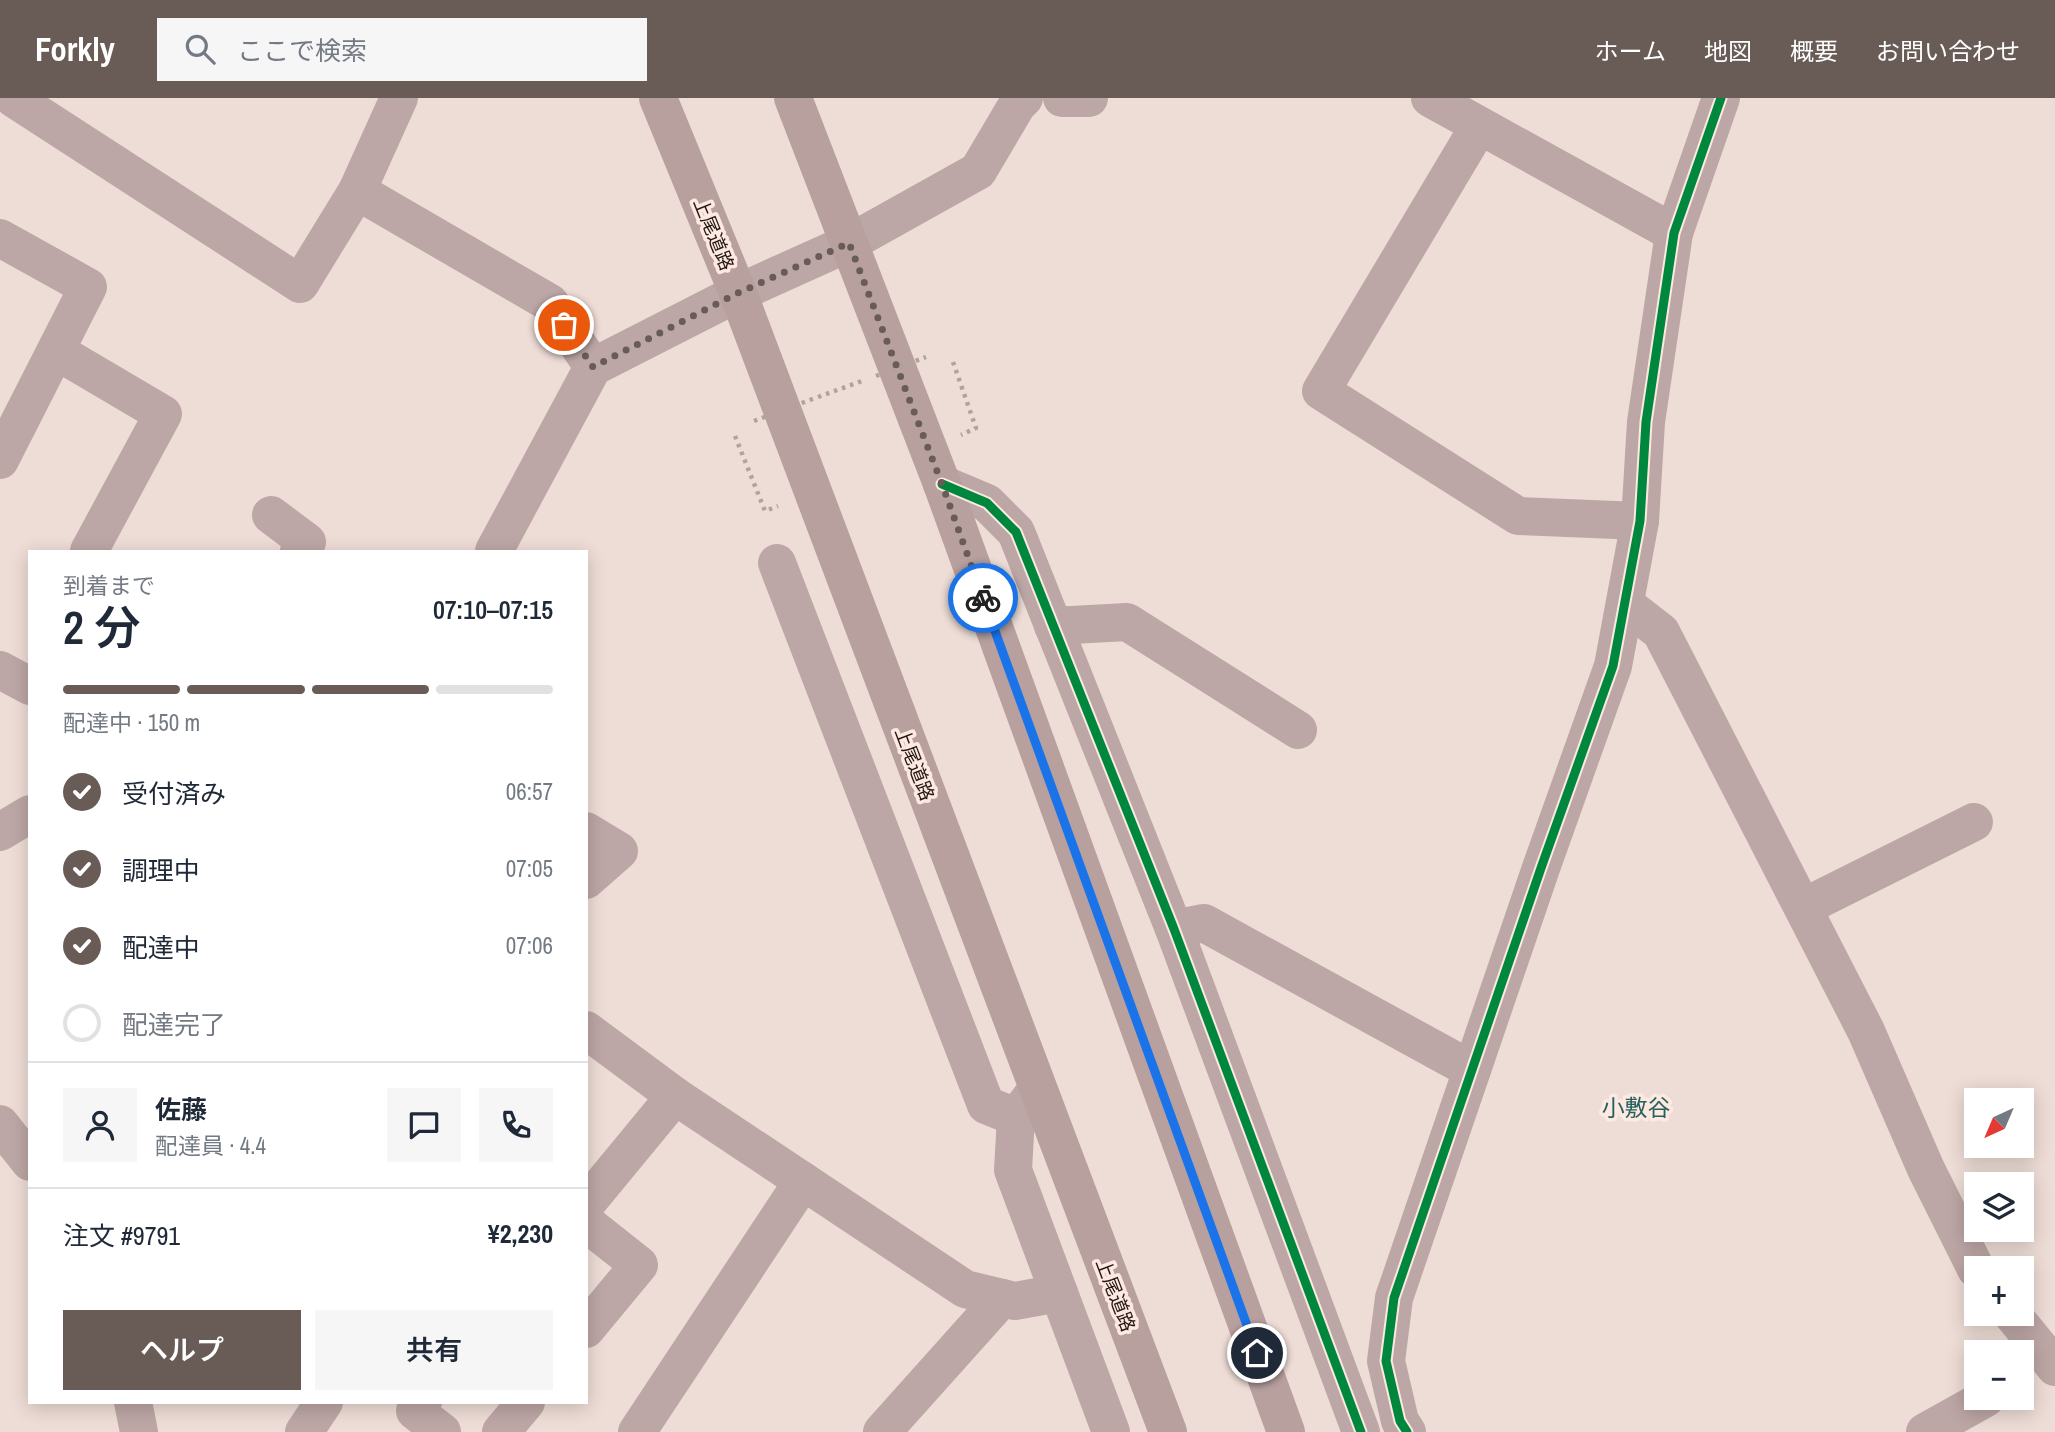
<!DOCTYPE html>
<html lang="ja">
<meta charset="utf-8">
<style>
:root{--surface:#fff;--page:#f6f6f7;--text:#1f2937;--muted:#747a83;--line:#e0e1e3;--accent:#695c56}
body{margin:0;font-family:"Archivo Narrow","Noto Sans JP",sans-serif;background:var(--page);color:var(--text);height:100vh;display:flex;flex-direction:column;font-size:26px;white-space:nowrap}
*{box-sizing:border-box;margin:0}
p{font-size:23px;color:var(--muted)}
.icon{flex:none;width:38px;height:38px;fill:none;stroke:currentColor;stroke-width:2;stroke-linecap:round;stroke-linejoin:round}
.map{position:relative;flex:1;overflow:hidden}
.details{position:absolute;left:28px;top:452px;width:560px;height:854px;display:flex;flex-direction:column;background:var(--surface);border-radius:0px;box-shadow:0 4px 18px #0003}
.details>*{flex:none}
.needle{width:46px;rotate:224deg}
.controls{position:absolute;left:1964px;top:990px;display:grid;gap:14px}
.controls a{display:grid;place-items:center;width:70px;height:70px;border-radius:0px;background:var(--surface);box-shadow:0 4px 18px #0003;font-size:35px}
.pin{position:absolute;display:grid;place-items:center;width:60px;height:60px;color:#fff;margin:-30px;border:4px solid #fff;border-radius:50%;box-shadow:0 2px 7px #0007}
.courier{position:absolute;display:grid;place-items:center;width:70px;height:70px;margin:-35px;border:5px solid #1a73e8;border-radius:50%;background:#fff;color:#222;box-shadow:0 2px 9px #0007}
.summary em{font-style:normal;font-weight:600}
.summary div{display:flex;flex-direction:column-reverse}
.summary{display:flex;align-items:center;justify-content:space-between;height:119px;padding:0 35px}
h1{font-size:46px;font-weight:600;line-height:52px}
.bar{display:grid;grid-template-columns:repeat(4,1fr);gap:10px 7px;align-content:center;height:84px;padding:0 35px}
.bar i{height:9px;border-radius:5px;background:var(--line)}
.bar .current{background:var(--accent)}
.bar p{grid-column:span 4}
.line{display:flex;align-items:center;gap:18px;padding:0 35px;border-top:2px solid var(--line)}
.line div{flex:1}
.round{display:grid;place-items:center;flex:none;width:74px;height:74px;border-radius:0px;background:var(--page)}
ol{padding:0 35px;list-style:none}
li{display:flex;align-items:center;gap:21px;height:77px}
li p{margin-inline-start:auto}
li .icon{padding:7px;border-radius:50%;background:var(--accent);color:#fff;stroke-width:4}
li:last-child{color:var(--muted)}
li i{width:38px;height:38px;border:4px solid var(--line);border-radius:50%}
.action{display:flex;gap:14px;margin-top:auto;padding:14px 35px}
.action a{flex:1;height:80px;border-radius:0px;background:var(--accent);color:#fff;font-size:28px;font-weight:600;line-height:80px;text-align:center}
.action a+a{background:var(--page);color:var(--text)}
header{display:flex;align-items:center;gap:42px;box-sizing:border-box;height:98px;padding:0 35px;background:var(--accent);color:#fff}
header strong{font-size:33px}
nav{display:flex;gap:38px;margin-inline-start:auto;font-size:24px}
.search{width:490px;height:63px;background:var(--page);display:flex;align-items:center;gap:18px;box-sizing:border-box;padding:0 24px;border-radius:0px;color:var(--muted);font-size:26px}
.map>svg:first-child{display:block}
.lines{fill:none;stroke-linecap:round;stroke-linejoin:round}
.path{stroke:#b2a19f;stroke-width:4.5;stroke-dasharray:3.5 5;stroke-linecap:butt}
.minor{stroke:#bda7a6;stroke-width:38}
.highway{stroke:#b8a09f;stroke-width:38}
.path-bridge{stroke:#b2a19f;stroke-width:4.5;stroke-dasharray:3.5 5;stroke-linecap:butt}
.cycleway-casing{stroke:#fde9e1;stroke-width:13}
.cycleway{stroke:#00873e;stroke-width:9}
.done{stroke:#695c56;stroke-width:7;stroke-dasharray:0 12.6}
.route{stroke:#1a73e8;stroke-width:9}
.labels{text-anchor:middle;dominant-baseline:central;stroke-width:7;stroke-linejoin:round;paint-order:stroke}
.street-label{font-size:19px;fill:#211611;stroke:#fde9e1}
.quarter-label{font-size:23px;fill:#27615f;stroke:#fde9e1}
</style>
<header>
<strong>Forkly</strong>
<div class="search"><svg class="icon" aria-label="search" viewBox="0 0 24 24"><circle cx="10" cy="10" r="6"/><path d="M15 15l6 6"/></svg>ここで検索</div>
<nav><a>ホーム</a><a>地図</a><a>概要</a><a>お問い合わせ</a></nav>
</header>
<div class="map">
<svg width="2055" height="1334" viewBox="0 0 2055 1334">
<rect width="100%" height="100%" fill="#eeddd6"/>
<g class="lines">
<g class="path">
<polyline points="953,264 976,330 961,337"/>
<polyline points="818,299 862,283"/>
<polyline points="735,338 765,413 778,408"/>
</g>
<g class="minor">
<polyline points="13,0 300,186 357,93 399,0"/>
<polyline points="1062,0 1089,0"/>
<polyline points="1430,0 1674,135"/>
<polyline points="1479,28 1321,293 1518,418 1640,423"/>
<polyline points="357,93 550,205 593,269"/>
<polyline points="0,140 88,189 0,362"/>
<polyline points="56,253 163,316 89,453"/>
<polyline points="942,386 987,405 1016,434 1174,831 1361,1334"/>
<polyline points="271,417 307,444 299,453"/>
<polyline points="494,453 593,269 738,195 849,145 978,73 1017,7 1024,0"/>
<polyline points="777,465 986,1007 1016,1019"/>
<polyline points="1625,506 1661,534 1866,933 1926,1071 1976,1171"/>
<polyline points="1053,528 1127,524 1298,632"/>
<polyline points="0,572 30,588"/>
<polyline points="586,733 619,753 586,782"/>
<polyline points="0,734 30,716"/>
<polyline points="1804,809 1974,724"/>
<polyline points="1174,831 1204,825 1472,972"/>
<polyline points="586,932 675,998 965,1191 1015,1203 1059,1195"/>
<polyline points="1032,998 1016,1019 1013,1072 1111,1334"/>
<polyline points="0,1026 30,1064"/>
<polyline points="586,1106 675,998"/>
<polyline points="586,1125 639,1167 586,1231"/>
<polyline points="2012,1216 2055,1269"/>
<polyline points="133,1304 139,1334"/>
<polyline points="423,1304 415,1313 442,1334"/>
<polyline points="304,1334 324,1304"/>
<polyline points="501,1334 526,1304"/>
<polyline points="637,1334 803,1083"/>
<polyline points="882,1334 1002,1200"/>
<polyline points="1407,1334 1400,1323 1386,1263 1394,1200 1541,770 1613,568 1640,423 1646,324 1674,135 1721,0"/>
<polyline points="1925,1334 1986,1300"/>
</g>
<g class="highway">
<polyline points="658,0 738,195 1168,1334"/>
<polyline points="793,0 942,386 1286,1334"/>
</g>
<g class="path-bridge">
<polyline points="876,278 926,259"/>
<polyline points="754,323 815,300"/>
</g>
<g class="cycleway-casing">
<g id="cycleway">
<polyline points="942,386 987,405 1016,434 1174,831 1361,1334"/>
<polyline points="1407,1334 1400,1323 1386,1263 1394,1200 1541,770 1613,568 1640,423 1646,324 1674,135 1721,0"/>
</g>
</g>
<use href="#cycleway" class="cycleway"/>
</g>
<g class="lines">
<polyline class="done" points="564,227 593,269 738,195 849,145 942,386 983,500"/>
<polyline class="route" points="983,500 1257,1255"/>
</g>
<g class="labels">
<g class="street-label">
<text transform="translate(714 136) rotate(68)">上尾道路</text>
<text transform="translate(915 666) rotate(69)">上尾道路</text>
<text transform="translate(1116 1197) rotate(69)">上尾道路</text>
</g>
<g class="quarter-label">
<text x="1636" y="1009">小敷谷</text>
</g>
</g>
</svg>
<div class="controls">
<a><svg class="needle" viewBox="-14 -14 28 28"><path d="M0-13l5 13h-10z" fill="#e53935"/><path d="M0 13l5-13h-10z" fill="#747a83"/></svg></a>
<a><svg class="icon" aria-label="layers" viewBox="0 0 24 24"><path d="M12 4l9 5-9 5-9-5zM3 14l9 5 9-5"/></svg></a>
<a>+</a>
<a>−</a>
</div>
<div class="pin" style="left:564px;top:227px;background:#ea580c"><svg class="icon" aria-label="bag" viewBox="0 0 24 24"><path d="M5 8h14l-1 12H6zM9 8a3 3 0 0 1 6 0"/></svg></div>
<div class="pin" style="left:1257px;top:1255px;background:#1f2937"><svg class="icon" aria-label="home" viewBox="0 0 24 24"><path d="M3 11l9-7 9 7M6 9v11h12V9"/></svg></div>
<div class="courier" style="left:983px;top:500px"><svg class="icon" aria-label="bike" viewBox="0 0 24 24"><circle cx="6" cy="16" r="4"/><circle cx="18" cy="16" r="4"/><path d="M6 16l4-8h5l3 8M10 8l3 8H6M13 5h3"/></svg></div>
<section class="details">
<div class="summary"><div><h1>2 分</h1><p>到着まで</p></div><em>07:10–07:15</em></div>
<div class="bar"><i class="current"></i><i class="current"></i><i class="current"></i><i></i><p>配達中 · 150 m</p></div>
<ol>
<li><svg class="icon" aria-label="check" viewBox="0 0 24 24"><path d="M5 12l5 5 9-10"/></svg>受付済み<p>06:57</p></li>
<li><svg class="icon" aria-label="check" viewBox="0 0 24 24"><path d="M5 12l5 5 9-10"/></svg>調理中<p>07:05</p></li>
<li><svg class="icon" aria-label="check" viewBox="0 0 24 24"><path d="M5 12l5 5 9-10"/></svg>配達中<p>07:06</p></li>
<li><i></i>配達完了</li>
</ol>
<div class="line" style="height:126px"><a class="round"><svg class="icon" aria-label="person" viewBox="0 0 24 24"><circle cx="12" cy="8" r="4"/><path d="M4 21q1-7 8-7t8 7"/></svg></a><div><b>佐藤</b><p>配達員 · 4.4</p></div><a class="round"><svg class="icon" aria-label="chat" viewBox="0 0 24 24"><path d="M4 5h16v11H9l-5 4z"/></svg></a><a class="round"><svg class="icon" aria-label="phone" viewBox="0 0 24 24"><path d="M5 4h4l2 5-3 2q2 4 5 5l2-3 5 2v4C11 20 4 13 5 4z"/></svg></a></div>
<div class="line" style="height:91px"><div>注文 #9791</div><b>¥2,230</b></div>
<div class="action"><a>ヘルプ</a><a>共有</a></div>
</section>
</div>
